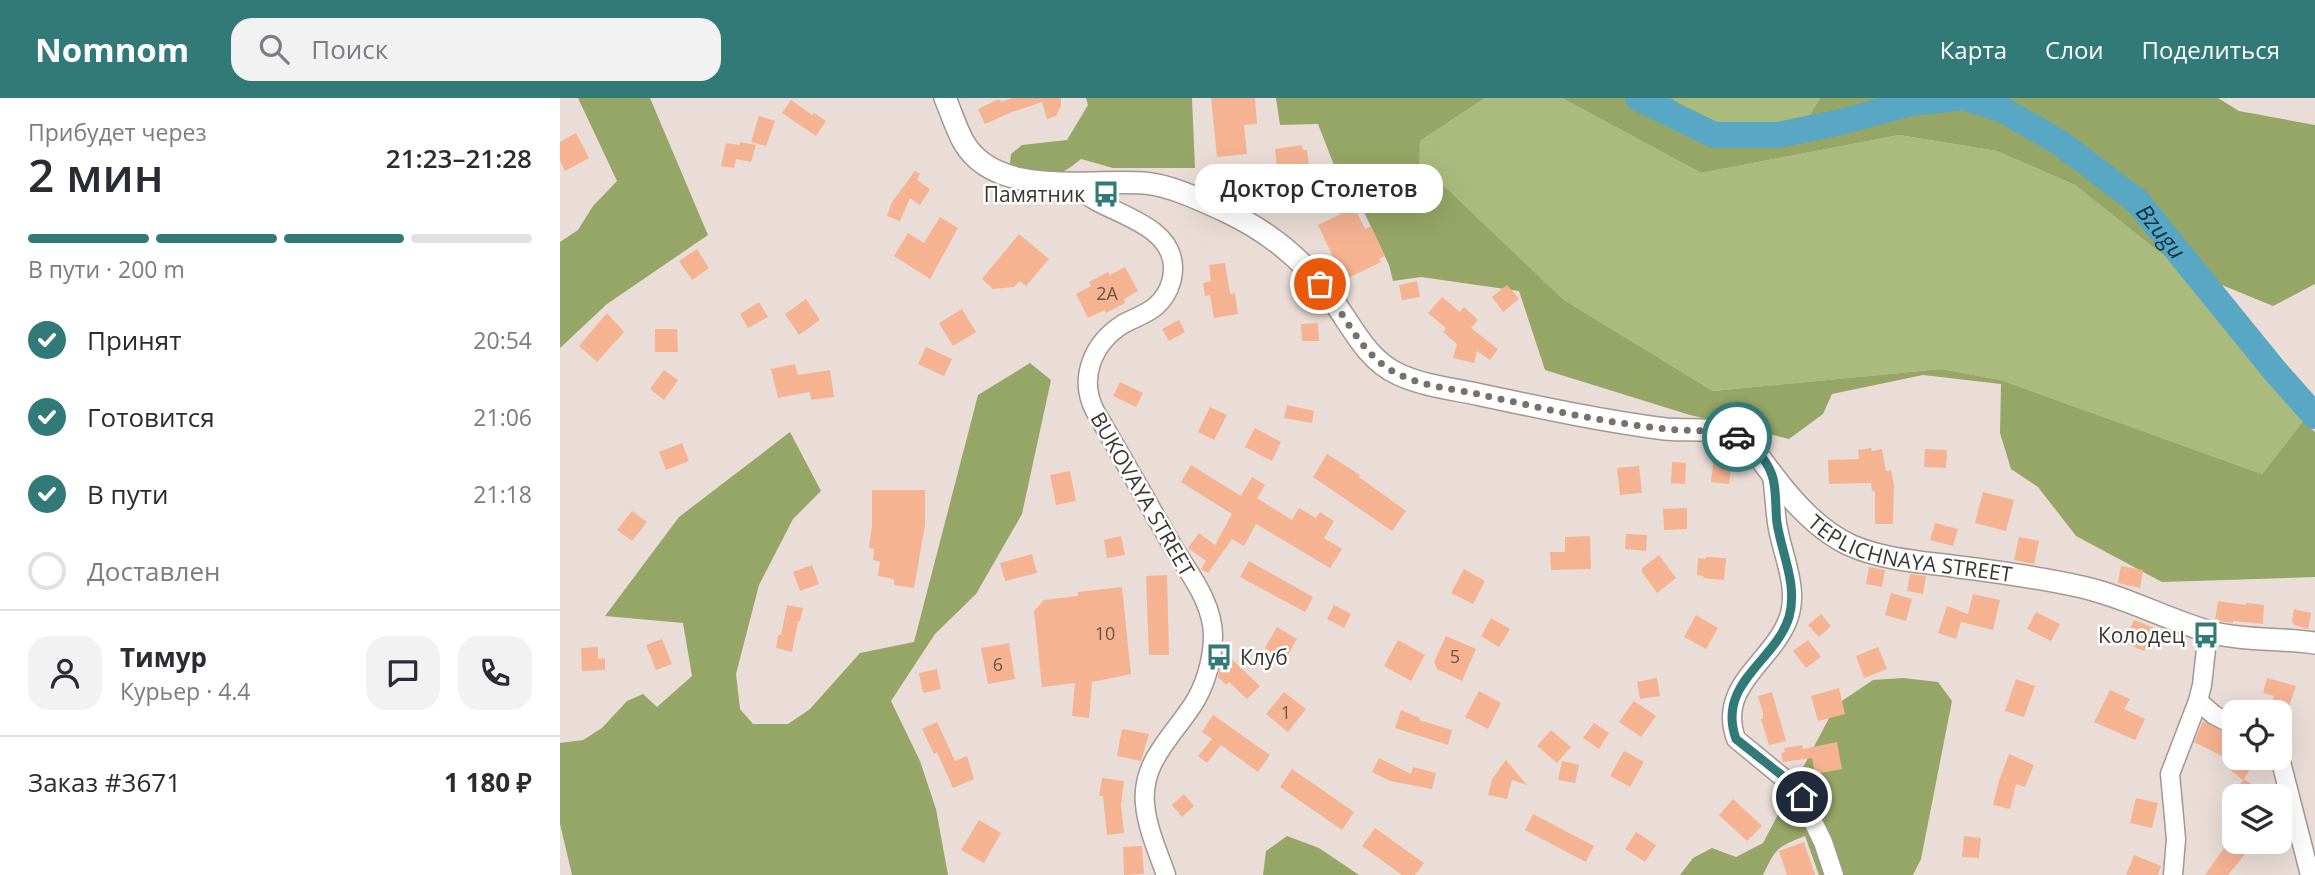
<!DOCTYPE html>
<html lang="ru">
<meta charset="utf-8">
<style>
:root{--surface:#fff;--page:#f2f2f3;--text:#2b2b33;--muted:#7c7c81;--line:#e1e1e2;--accent:#317a78}
body{margin:0;font-family:"Open Sans",sans-serif;background:var(--page);color:var(--text);height:100vh;display:flex;flex-direction:column;font-size:26px;white-space:nowrap}
*{box-sizing:border-box;margin:0}
p{font-size:23px;color:var(--muted)}
.icon{flex:none;width:38px;height:38px;fill:none;stroke:currentColor;stroke-width:2;stroke-linecap:round;stroke-linejoin:round}
.map{position:relative;flex:1;overflow:hidden}
.panel{display:flex;flex-direction:column;background:var(--surface);width:560px}
.panel>*{flex:none}
.fabs{position:absolute;left:1662px;top:602px;display:grid;gap:14px}
.fabs a{display:grid;place-items:center;width:70px;height:70px;border-radius:14px;background:var(--surface);box-shadow:0 7px 28px #0002;font-size:35px}
.pin{position:absolute;display:grid;place-items:center;width:60px;height:60px;color:#fff;margin:-30px;border:4px solid #fff;border-radius:50%;box-shadow:0 2px 7px #0007}
.courier{position:absolute;display:grid;place-items:center;width:70px;height:70px;margin:-35px;border:5px solid #317a78;border-radius:50%;background:#fff;color:#222;box-shadow:0 2px 9px #0007}
.bubble{position:absolute;height:49px;border-radius:21px;background:var(--surface);box-shadow:0 7px 28px #0002;font-size:23px;font-weight:600;line-height:49px;text-align:center}
.headline em{font-style:normal;font-weight:600}
.headline div{display:flex;flex-direction:column-reverse}
.headline{display:flex;align-items:center;justify-content:space-between;height:119px;padding:0 28px}
h1{font-size:46px;font-weight:600;line-height:52px}
.bar{display:grid;grid-template-columns:repeat(4,1fr);gap:10px 7px;align-content:center;height:84px;padding:0 28px}
.bar i{height:9px;border-radius:5px;background:var(--line)}
.bar .current{background:var(--accent)}
.bar p{grid-column:span 4}
.line{display:flex;align-items:center;gap:18px;padding:0 28px;border-top:2px solid var(--line)}
.line div{flex:1}
.round{display:grid;place-items:center;flex:none;width:74px;height:74px;border-radius:21px;background:var(--page)}
ol{padding:0 28px;list-style:none}
li{display:flex;align-items:center;gap:21px;height:77px}
li p{margin-inline-start:auto}
li .icon{padding:7px;border-radius:50%;background:var(--accent);color:#fff;stroke-width:4}
li:last-child{color:var(--muted)}
li i{width:38px;height:38px;border:4px solid var(--line);border-radius:50%}
header{display:flex;align-items:center;gap:42px;box-sizing:border-box;height:98px;padding:0 35px;background:var(--accent);color:#fff}
header strong{font-size:33px}
nav{display:flex;gap:38px;margin-inline-start:auto;font-size:24px}
.search{width:490px;height:63px;background:var(--page);display:flex;align-items:center;gap:18px;box-sizing:border-box;padding:0 24px;border-radius:21px;color:var(--muted);font-size:26px}
main{display:flex;flex:1;min-height:0}
.map>svg:first-child{display:block}
.green{fill:#abbb7e}
.forest{fill:#96a666}
.lines{fill:none;stroke-linecap:round;stroke-linejoin:round}
.river{stroke:#58a7c5;stroke-width:26}
.building{fill:#f5b392}
.minor-casing{stroke:#a39791;stroke-width:21}
.tertiary-casing{stroke:#a39791;stroke-width:24}
.minor{stroke:#fff;stroke-width:18}
.tertiary{stroke:#fff;stroke-width:21}
.done{stroke:#78706c;stroke-width:7;stroke-dasharray:0 12.6}
.route{stroke:#317a78;stroke-width:9}
.labels{text-anchor:middle;dominant-baseline:central;stroke-width:5;stroke-linejoin:round;paint-order:stroke}
.number-label{font-size:18px;fill:#6a554b}
.poi-label{font-size:21px;fill:#3b3633;stroke:#fff;text-anchor:end}
.street-label{font-size:21px;fill:#3b3633;stroke:#fff}
.water-label{font-size:23px;font-style:italic;fill:#0c313f;stroke:#fff}
</style>
<header>
<strong>Nomnom</strong>
<div class="search"><svg class="icon" aria-label="search" viewBox="0 0 24 24"><circle cx="10" cy="10" r="6"/><path d="M15 15l6 6"/></svg>Поиск</div>
<nav><a>Карта</a><a>Слои</a><a>Поделиться</a></nav>
</header>
<main>
<section class="panel">
<div class="headline"><div><h1>2 мин</h1><p>Прибудет через</p></div><em>21:23–21:28</em></div>
<div class="bar"><i class="current"></i><i class="current"></i><i class="current"></i><i></i><p>В пути · 200 m</p></div>
<ol>
<li><svg class="icon" aria-label="check" viewBox="0 0 24 24"><path d="M5 12l5 5 9-10"/></svg>Принят<p>20:54</p></li>
<li><svg class="icon" aria-label="check" viewBox="0 0 24 24"><path d="M5 12l5 5 9-10"/></svg>Готовится<p>21:06</p></li>
<li><svg class="icon" aria-label="check" viewBox="0 0 24 24"><path d="M5 12l5 5 9-10"/></svg>В пути<p>21:18</p></li>
<li><i></i>Доставлен</li>
</ol>
<div class="line" style="height:126px"><a class="round"><svg class="icon" aria-label="person" viewBox="0 0 24 24"><circle cx="12" cy="8" r="4"/><path d="M4 21q1-7 8-7t8 7"/></svg></a><div><b>Тимур</b><p>Курьер · 4.4</p></div><a class="round"><svg class="icon" aria-label="chat" viewBox="0 0 24 24"><path d="M4 5h16v11H9l-5 4z"/></svg></a><a class="round"><svg class="icon" aria-label="phone" viewBox="0 0 24 24"><path d="M5 4h4l2 5-3 2q2 4 5 5l2-3 5 2v4C11 20 4 13 5 4z"/></svg></a></div>
<div class="line" style="height:91px"><div>Заказ #3671</div><b>1 180 ₽</b></div>
</section>
<div class="map">
<svg width="1755" height="777" viewBox="0 0 1755 777">
<rect width="100%" height="100%" fill="#eaddd7"/>
<g class="green">
<polygon points="925,0 1002,0 1141,75 1339,37 1437,53 1515,87 1618,169 1743,323 1702,376 1441,282 1381,271 1153,293 1004,202 858,63 860,43"/>
<polygon points="1112,0 1260,0 1243,31 1175,44"/>
</g>
<g class="forest">
<polygon points="18,0 90,0 148,137 47,206 0,250 0,144 18,132 33,108 57,83"/>
<path d="M526 0H632L635 70H553L521 61C514 67 505 74 496 76 487 77 457 70 450 65L451 56 462 47 507 42 528 7Z"/>
<polygon points="716,0 925,0 860,43 859,64 1004,202 1153,293 1381,271 1441,282 1702,376 1743,323 1755,334 1755,479 1602,484 1516,438 1478,389 1451,371 1440,335 1441,286 1363,277 1272,296 1263,316 1229,341 1130,317 985,272 959,193 861,179 833,183 829,167 796,97 786,98 758,26 720,27"/>
<polygon points="1002,0 1112,0 1175,44 1242,31 1260,0 1658,0 1679,13 1755,27 1755,186 1713,208 1618,169 1515,87 1437,53 1339,37 1141,75"/>
<polygon points="470,265 491,282 462,416 416,496 375,536 331,603 360,663 376,711 388,777 12,777 0,726 0,645 23,642 42,630 67,603 83,596 97,609 132,578 123,525 45,518 119,419 230,334 261,393 233,421 199,487 176,576 180,611 193,626 228,626 250,611 300,555 354,544 418,297"/>
<path d="M1343 580 1378 584 1392 603 1361 761 1353 777H1259L1245 738C1217 749 1216 750 1203 777H1120L1133 760 1152 750 1176 759 1203 745 1276 607 1313 582Z"/>
<polygon points="727,738 759,750 799,777 703,777 706,753"/>
</g>
<g class="lines">
<g class="river">
<polyline points="1078,0 1154,37 1218,37 1281,24 1351,5 1397,0"/>
<path id="s1" d="M1406 0 1441 11 1499 44 1577 103 1715 273 1755 318"/>
</g>
</g>
<g class="building">
<polygon points="452,0 501,0 501,8 496,18 487,21 482,4 452,14 425,26 418,11 439,1 441,4"/>
<polygon points="651,0 695,0 697,26 684,27 687,56 657,59"/>
<polygon points="231,2 252,17 254,15 266,23 256,38 222,15"/>
<polygon points="199,18 215,23 206,48 191,44"/>
<polygon points="16,35 29,60 5,73 0,63 0,44"/>
<polygon points="180,44 196,47 191,64 176,61 174,70 161,68 166,45 180,47"/>
<polygon points="742,47 743,52 747,52 749,68 745,68 748,91 720,94 715,51"/>
<polygon points="355,73 360,76 357,82 370,91 360,107 350,100 340,123 327,118 332,104"/>
<polygon points="789,99 805,131 811,128 825,158 819,161 821,164 784,182 758,127 781,116 776,106"/>
<polygon points="380,119 398,130 370,181 334,158 348,135 364,145"/>
<polygon points="459,136 489,161 466,188 460,183 454,189 433,191 422,181"/>
<polygon points="137,151 149,170 132,182 119,163"/>
<polygon points="665,165 670,196 675,195 678,216 654,220 650,197 645,198 643,185 651,183 649,167"/>
<polygon points="565,169 578,193 564,201 565,205 546,215 545,212 528,220 516,196 531,188 529,184 548,174 550,177"/>
<polygon points="857,183 860,199 842,202 839,187"/>
<polygon points="947,187 959,201 943,214 932,199"/>
<polygon points="882,199 900,214 904,209 918,222 911,230 938,251 930,262 917,253 914,265 893,260 897,246 883,234 886,230 868,215"/>
<polygon points="246,201 260,222 239,237 225,216"/>
<polygon points="199,204 208,219 188,230 180,216"/>
<polygon points="402,211 416,234 393,248 379,225"/>
<polygon points="47,215 64,234 37,264 19,248"/>
<polygon points="619,222 625,234 609,243 602,231"/>
<polygon points="758,225 759,243 742,243 741,226"/>
<polygon points="95,231 117,231 118,254 95,254"/>
<polygon points="366,249 392,261 384,278 358,266"/>
<polygon points="235,266 238,277 270,272 274,299 251,302 250,294 218,300 211,271"/>
<polygon points="104,272 118,282 104,302 90,291"/>
<polygon points="560,284 583,295 576,309 553,298"/>
<polygon points="727,307 754,313 752,325 724,320"/>
<polygon points="650,309 667,317 654,342 638,334"/>
<polygon points="695,330 721,344 712,363 685,349"/>
<polygon points="122,345 129,363 106,372 99,354"/>
<polygon points="1311,350 1312,353 1322,351 1326,373 1331,372 1334,387 1333,426 1315,426 1315,393 1312,393 1311,385 1269,386 1268,362 1299,361 1298,352"/>
<polygon points="1365,351 1387,352 1386,370 1364,369"/>
<polygon points="767,356 800,377 799,379 846,413 832,433 753,379"/>
<polygon points="1154,357 1172,359 1169,386 1151,384"/>
<polygon points="1112,364 1126,365 1125,386 1111,385"/>
<polygon points="631,367 681,398 692,379 705,387 697,400 732,422 739,410 756,420 760,414 774,423 764,440 782,451 770,470 696,426 684,448 672,441 648,475 641,471 646,463 628,450 639,435 655,447 672,416 621,384"/>
<polygon points="1079,368 1082,395 1060,397 1057,370"/>
<polygon points="510,373 516,403 496,407 490,377"/>
<polygon points="312,392 365,392 365,427 354,490 334,487 334,481 318,478 320,464 313,462 314,451 309,450 312,428"/>
<polygon points="1423,394 1454,402 1446,433 1415,425"/>
<polygon points="1127,410 1127,431 1104,432 1103,411"/>
<polygon points="72,413 87,424 72,443 57,432"/>
<polygon points="1375,425 1398,431 1393,448 1370,442"/>
<polygon points="1066,436 1087,437 1086,453 1065,451"/>
<polygon points="561,438 565,457 547,460 544,442"/>
<polygon points="1030,438 1031,471 991,472 990,454 1005,454 1005,439"/>
<polygon points="1459,439 1479,443 1474,466 1454,462"/>
<polygon points="472,456 477,475 445,483 440,465"/>
<polygon points="1099,457 1116,480 1097,495 1082,474 1082,470"/>
<polygon points="1146,459 1166,460 1164,482 1143,480 1144,478 1137,477 1138,460 1146,461"/>
<polygon points="689,463 753,499 745,514 680,479"/>
<polygon points="252,467 259,486 240,493 233,474"/>
<polygon points="1561,468 1583,472 1580,490 1558,485"/>
<polygon points="1309,469 1325,472 1322,489 1306,486"/>
<polygon points="904,471 925,483 913,506 891,495"/>
<polygon points="1350,476 1366,478 1363,496 1347,493"/>
<polygon points="607,477 609,557 589,557 586,478"/>
<polygon points="562,489 571,576 532,584 529,620 512,618 515,585 482,589 474,513 484,502 518,498 518,494"/>
<polygon points="1331,495 1352,501 1346,523 1325,517"/>
<polygon points="1413,496 1440,502 1433,532 1401,524 1396,541 1378,535 1387,508 1408,516"/>
<polygon points="1658,503 1686,507 1686,505 1704,507 1703,526 1673,523 1673,525 1655,522"/>
<polygon points="227,507 243,510 240,523 238,523 232,554 216,550 218,537 221,537"/>
<polygon points="774,507 791,516 784,530 767,521"/>
<polygon points="1734,511 1751,515 1748,531 1734,527 1732,523"/>
<polygon points="1476,514 1500,526 1491,543 1467,531"/>
<polygon points="1261,516 1271,528 1259,539 1248,527"/>
<polygon points="1136,517 1158,530 1146,551 1124,539"/>
<polygon points="931,520 950,531 939,549 921,538"/>
<polygon points="1574,522 1594,530 1584,553 1564,545"/>
<polygon points="717,529 737,541 725,562 705,550"/>
<polygon points="886,538 916,551 902,583 877,571 874,564"/>
<polygon points="102,541 112,566 96,572 86,547"/>
<polygon points="838,542 865,557 851,583 824,568"/>
<polygon points="1248,542 1261,559 1246,570 1233,553"/>
<polygon points="449,545 455,581 428,586 421,550"/>
<polygon points="38,549 38,561 45,560 45,572 22,573 21,550"/>
<polygon points="1318,549 1327,571 1304,580 1296,558"/>
<polygon points="666,556 700,588 687,601 669,584 666,587 658,579 662,560"/>
<polygon points="377,571 381,591 363,595 359,575"/>
<polygon points="1097,580 1100,598 1080,601 1077,584"/>
<polygon points="1707,580 1736,588 1727,614 1710,614 1714,598 1703,595"/>
<polygon points="1456,581 1475,588 1464,619 1445,613"/>
<polygon points="1279,590 1285,616 1258,623 1251,598"/>
<polygon points="1550,592 1570,601 1564,611 1585,621 1575,642 1534,624"/>
<polygon points="919,593 941,605 928,631 905,619"/>
<polygon points="724,594 746,611 728,634 706,616"/>
<polygon points="1212,594 1226,643 1209,647 1201,621 1203,621 1203,615 1198,598"/>
<polygon points="1074,603 1096,618 1081,639 1059,624"/>
<polygon points="841,612 860,620 859,622 892,632 888,647 835,630"/>
<polygon points="653,617 710,657 698,674 661,647 647,665 638,658 652,641 642,634"/>
<polygon points="1643,623 1672,639 1662,658 1634,644"/>
<polygon points="377,624 395,663 407,658 414,681 393,690 377,654 374,656 362,631"/>
<polygon points="1034,625 1049,635 1039,651 1023,640"/>
<polygon points="562,631 589,636 581,663 557,658"/>
<polygon points="991,632 1011,649 997,665 977,648"/>
<polygon points="1277,644 1282,671 1255,676 1252,660 1223,664 1221,655 1225,654 1224,650 1242,647 1243,651"/>
<polygon points="1064,653 1084,664 1070,689 1050,678"/>
<polygon points="1449,656 1474,667 1465,689 1456,686 1450,711 1433,707 1439,683"/>
<polygon points="819,660 851,676 853,669 876,675 872,691 830,683 812,674"/>
<polygon points="1680,660 1698,660 1683,682 1671,673"/>
<polygon points="946,662 967,687 952,682 947,701 928,697 932,681"/>
<polygon points="1002,663 1019,667 1015,685 998,682"/>
<polygon points="732,671 794,714 782,732 720,689"/>
<polygon points="542,680 564,683 561,707 564,735 547,737 543,698 539,698"/>
<polygon points="1684,681 1709,698 1672,698"/>
<polygon points="624,696 634,708 622,719 612,707"/>
<polygon points="1576,700 1598,705 1592,730 1570,725"/>
<polygon points="1173,701 1202,728 1187,743 1159,717"/>
<polygon points="973,716 1034,748 1026,764 965,732"/>
<polygon points="419,722 441,735 424,765 401,752"/>
<polygon points="815,730 864,765 855,777 842,777 802,748"/>
<polygon points="1076,734 1096,747 1085,764 1065,751"/>
<polygon points="1404,738 1421,740 1419,760 1402,759"/>
<polygon points="1244,744 1255,777 1227,777 1219,753"/>
<polygon points="1668,744 1695,744 1668,777 1645,777"/>
<polygon points="582,748 584,776 564,777 563,749"/>
<polygon points="1574,757 1601,768 1598,777 1566,777"/>
</g>
<g class="lines">
<g class="minor-casing">
<g id="minor">
<path d="M510 84C519 91 527 98 536 103 563 118 613 131 613 170 613 184 607 198 596 208 587 216 574 220 563 226 533 245 518 280 535 313 561 357 586 402 612 447 628 474 653 504 653 538 653 561 645 589 632 608 611 640 581 665 585 706 587 730 598 754 606 777"/>
<path d="M1212 377C1214 393 1215 409 1217 425 1222 458 1241 492 1227 524 1210 565 1157 589 1176 641L1237 691 1263 744 1274 777"/>
<polyline points="1648,533 1642,587 1638,603 1654,617 1675,628"/>
<polyline points="1720,660 1750,777"/>
<polyline points="1613,777 1616,741 1610,676 1638,603"/>
</g>
</g>
<g class="tertiary-casing">
<g id="tertiary">
<path id="s2" d="M385 0C391 14 396 30 403 43 435 101 529 81 584 85 610 87 641 102 665 113 708 133 744 162 772 201 792 228 806 261 838 276 863 288 894 291 921 297 982 310 1043 323 1105 331 1125 333 1147 330 1167 335 1191 343 1197 357 1212 376 1232 403 1260 434 1292 448 1325 462 1363 464 1399 469 1440 474 1481 480 1522 489 1567 499 1609 523 1654 535 1687 543 1722 540 1755 545"/>
</g>
</g>
<use href="#minor" class="minor"/>
<use href="#tertiary" class="tertiary"/>
</g>
<g class="lines">
<path class="done" d="M760 186C783 212 797 249 826 269 852 287 888 290 918 296 981 310 1045 325 1108 331 1132 334 1154 330 1177 339"/>
<path class="route" d="M1177 339C1191 344 1207 362 1212 377 1217 391 1215 410 1217 425 1222 457 1238 487 1229 519 1216 563 1156 585 1176 641L1229 683 1242 699"/>
</g>
<defs>
<g id="bus-bare" transform="scale(2.1)"><path d="M-5-6H5V4H4V6H2V4H-2V6H-4V4H-5ZM-3.5-4V0h7V-4ZM-3.5 1.2v1.5H-2V1.2ZM2 1.2v1.5H3.5V1.2Z" fill="#317a78" stroke="#fff" stroke-width="2.5" paint-order="stroke"/></g>
</defs>
<g fill-rule="evenodd">
<use href="#bus-bare" x="546" y="96"/>
<use href="#bus-bare" x="1646" y="537"/>
<use href="#bus-bare" x="659" y="559"/>
</g>
<g class="labels">
<g class="number-label">
<text x="547" y="195">2А</text>
<text x="545" y="535">10</text>
<text x="895" y="558">5</text>
<text x="438" y="566">6</text>
<text x="726" y="614">1</text>
</g>
<g class="poi-label">
<text x="525" y="96">Памятник</text>
<text x="1625" y="537">Колодец</text>
<text x="680" y="559" text-anchor="start">Клуб</text>
</g>
<g class="street-label">
<text transform="translate(583 396) rotate(60)">BUKOVAYA STREET</text>
<text stroke="none"><textPath href="#s2" startOffset="1132">TEPLICHNAYA STREET</textPath></text>
</g>
<g class="water-label">
<text stroke="none"><textPath href="#s1" startOffset="240">Bzugu</textPath></text>
</g>
</g>
</svg>
<div class="fabs">
<a><svg class="icon" aria-label="locate" viewBox="0 0 24 24"><circle cx="12" cy="12" r="6"/><path d="M12 2v4M12 18v4M2 12h4M18 12h4"/></svg></a>
<a><svg class="icon" aria-label="layers" viewBox="0 0 24 24"><path d="M12 4l9 5-9 5-9-5zM3 14l9 5 9-5"/></svg></a>
</div>
<div class="pin" style="left:760px;top:186px;background:#ea580c"><svg class="icon" aria-label="bag" viewBox="0 0 24 24"><path d="M5 8h14l-1 12H6zM9 8a3 3 0 0 1 6 0"/></svg></div>
<div class="pin" style="left:1242px;top:699px;background:#1f2937"><svg class="icon" aria-label="home" viewBox="0 0 24 24"><path d="M3 11l9-7 9 7M6 9v11h12V9"/></svg></div>
<div class="courier" style="left:1177px;top:339px"><svg class="icon" aria-label="car" viewBox="0 0 24 24"><path d="M5 17H2v-5l4-1 3-4h7l3 4 3 1v5h-3M9 17h6M6 11h13"/><circle cx="7" cy="17" r="2"/><circle cx="17" cy="17" r="2"/></svg></div>
<div class="bubble" style="left:635px;top:66px;width:248px">Доктор Столетов</div>
</div>
</main>
